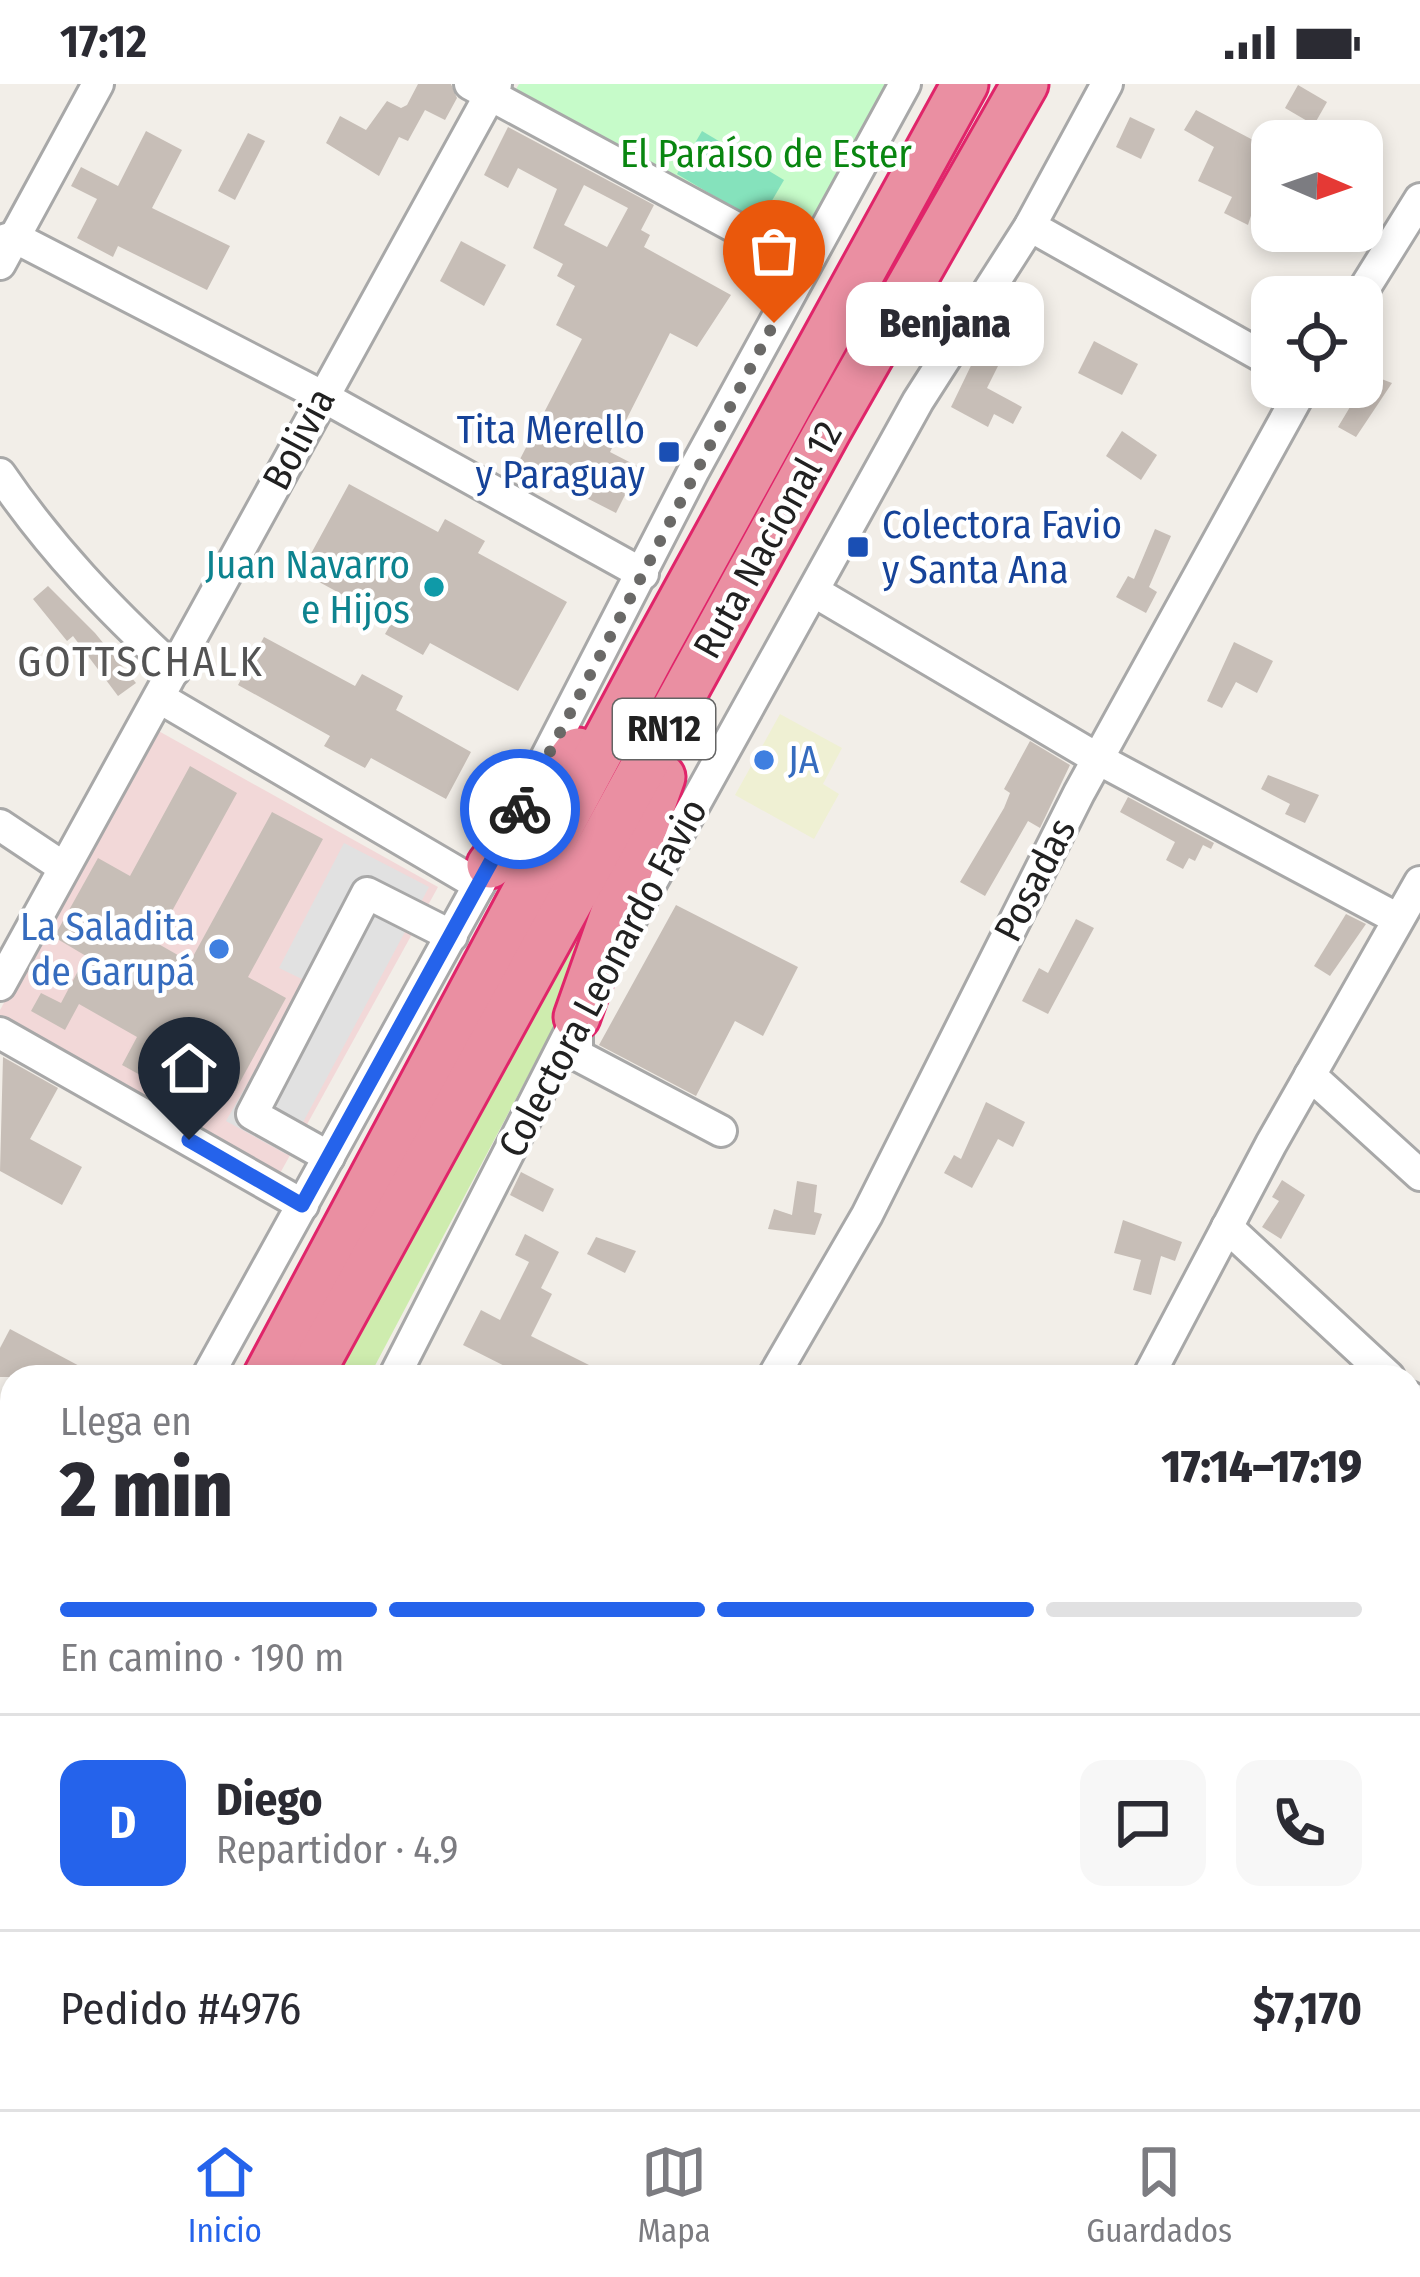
<!DOCTYPE html>
<html lang="es">
<meta charset="utf-8">
<style>
:root{--surface:#fff;--page:#f7f7f7;--text:#2b2b33;--muted:#7c7c81;--line:#e1e1e2;--accent:#2563eb}
body{margin:0;font-family:"Fira Sans Condensed",sans-serif;background:var(--page);color:var(--text);height:100vh;display:flex;flex-direction:column;font-size:45px;white-space:nowrap}
*{box-sizing:border-box;margin:0}
p{font-size:39px;color:var(--muted)}
.icon{flex:none;width:66px;height:66px;fill:none;stroke:currentColor;stroke-width:2;stroke-linecap:round;stroke-linejoin:round}
.map{position:relative;flex:1;overflow:hidden}
.details{position:absolute;left:0px;top:1281px;width:1422px;height:744px;display:flex;flex-direction:column;background:var(--surface);border-radius:36px 36px 0 0;box-shadow:0 6px 18px #0003}
.details>*{flex:none}
.needle{width:78px;rotate:92deg}
.tools{position:absolute;left:1251px;top:36px;display:grid;gap:24px}
.tools a{display:grid;place-items:center;width:132px;height:132px;border-radius:24px;background:var(--surface);box-shadow:0 6px 18px #0003;font-size:60px}
.pin{position:absolute;display:grid;place-items:center;width:102px;height:102px;color:#fff;margin:-123px -51px;border-radius:50% 50% 50% 0;rotate:-45deg;box-shadow:0 0 12px #0007}
.pin .icon{rotate:45deg}
.courier{position:absolute;display:grid;place-items:center;width:120px;height:120px;margin:-60px;border:9px solid #2563eb;border-radius:50%;background:#fff;color:#222;box-shadow:0 3px 15px #0007}
.bubble{position:absolute;height:84px;border-radius:24px;background:var(--surface);box-shadow:0 6px 18px #0003;font-size:39px;font-weight:800;line-height:84px;text-align:center}
.overview em{font-style:normal;font-weight:800}
.overview div{display:flex;flex-direction:column-reverse}
.overview{display:flex;align-items:center;justify-content:space-between;height:204px;padding:0 60px}
h1{font-size:78px;font-weight:800;line-height:90px}
.bar{display:grid;grid-template-columns:repeat(4,1fr);gap:18px 12px;align-content:center;height:144px;padding:0 60px}
.bar i{height:15px;border-radius:9px;background:var(--line)}
.bar .current{background:var(--accent)}
.bar p{grid-column:span 4}
.line{display:flex;align-items:center;gap:30px;padding:0 60px;border-top:3px solid var(--line)}
.line div{flex:1}
.round{display:grid;place-items:center;flex:none;width:126px;height:126px;border-radius:24px;background:var(--page)}
.status{display:flex;justify-content:space-between;align-items:center;height:84px;padding:0 60px;background:var(--surface);direction:ltr}
.status svg{height:33px;fill:currentColor}
.tabs{display:flex;justify-content:space-around;align-items:center;height:168px;border-top:3px solid var(--line);background:var(--surface);font-size:33px;color:var(--muted)}
.tabs a{display:grid;justify-items:center;gap:6px}
.tabs .current{color:var(--accent)}
.map>svg:first-child{display:block}
.commercial{fill:#f2d8d8}
.farmland{fill:#eff0d3}
.grass{fill:#ceecae}
.park{fill:#c6fbc9}
.pitch{fill:#85e2bc}
.parking{fill:#e1e1e1}
.lines{fill:none;stroke-linecap:round;stroke-linejoin:round}
.stream{stroke:#a8d5e0;stroke-width:6}
.building{fill:#c7beb7;fill-rule:evenodd}
.minor-casing{stroke:#a8a8a8;stroke-width:36}
.highway-casing{stroke:#e0256a;stroke-width:51}
.minor{stroke:#fff;stroke-width:30}
.highway{stroke:#ea8fa2;stroke-width:45}
.done{stroke:#6a6967;stroke-width:12;stroke-dasharray:0 21.6}
.route{stroke:#2563eb;stroke-width:15}
.transit-dot{fill:#1a4fb4;stroke:#fff;stroke-width:4.5}
.culture-dot{fill:#0f9aa8;stroke:#fff;stroke-width:4.5}
.shop-dot{fill:#3f7fe0;stroke:#fff;stroke-width:4.5}
.labels{text-anchor:middle;dominant-baseline:central;stroke-width:9;stroke-linejoin:round;paint-order:stroke}
.shield{fill:#fff;stroke:#646464;stroke-width:3}
.shield-label{font-size:36px;font-weight:bold;fill:#212121}
.park-label{font-size:39px;fill:#098610;stroke:#fff}
.transit-label{font-size:39px;fill:#164399;stroke:#fff;text-anchor:end}
.street-label{font-size:39px;fill:#212121;stroke:#fff}
.culture-label{font-size:39px;fill:#0d838f;stroke:#fff;text-anchor:end}
.shop-label{font-size:39px;fill:#366cbe;stroke:#fff;text-anchor:start}
.neighbourhood-label{font-size:42px;letter-spacing:3px;fill:#545454;stroke:#fff}
</style>
<div class="status"><b>17:12</b><svg viewBox="0 0 49 12"><path d="M0 12V9h3v3zM5 12V6h3v6zM10 12V3h3v9zM15 12V0h3v12zM26 1h20v11H26zM47 4h2v5h-2z"/></svg></div>
<div class="map">
<svg width="1420" height="2025" viewBox="0 0 1420 2025">
<rect width="100%" height="100%" fill="#f2eee8"/>
<polygon class="commercial" points="155,645 438,803 278,1093 0,938 0,926"/>
<polygon class="farmland" points="780,630 842,664 823,700 839,710 814,755 735,711"/>
<polygon class="grass" points="611,788 587,880 369,1293 333,1293"/>
<polygon class="park" points="519,0 885,0 797,167 510,16"/>
<polygon class="pitch" points="702,47 784,96 759,139 677,90"/>
<polygon class="parking" points="344,759 429,803 286,1070 226,1037 306,897 279,884"/>
<g class="lines">
<polyline class="stream" points="900,2013 901,2025"/>
</g>
<g class="building">
<polygon points="418,0 451,0 457,14 445,36 425,26 408,57 399,53 379,92 326,59 340,32 366,46 387,17 401,24 407,21"/>
<polygon points="1298,1 1327,18 1314,41 1285,24"/>
<polygon points="1196,26 1272,66 1248,141 1224,129 1232,113 1198,97 1214,63 1184,46"/>
<polygon points="1130,33 1155,45 1141,75 1116,63"/>
<path d="M508 43 654 121 641 146 650 151 644 163 731 211 697 263 670 249 610 368 639 383 616 429 518 379 582 255 556 241 575 202 557 192 563 180 533 164 557 105 518 84 508 104 484 91ZM584 101 628 124 607 163 564 141Z"/>
<polygon points="146,47 182,66 152,124 230,162 207,206 118,162 113,173 77,154 97,115 71,102 81,83 118,102"/>
<polygon points="248,49 265,57 235,116 218,107"/>
<polygon points="461,157 506,181 484,222 440,197"/>
<polygon points="1094,257 1138,280 1122,311 1078,289"/>
<polygon points="980,263 1002,274 987,304 1022,323 1013,340 994,330 988,343 951,323"/>
<polygon points="1363,288 1392,299 1356,353 1338,343 1362,303"/>
<polygon points="1122,347 1157,371 1141,396 1106,372"/>
<polygon points="349,400 438,448 445,435 485,457 478,469 567,518 518,607 430,559 423,571 385,550 392,538 301,488"/>
<polygon points="1155,445 1171,452 1149,503 1157,508 1146,529 1116,513 1128,492 1134,495"/>
<polygon points="48,502 95,549 136,599 118,612 73,552 67,557 33,515"/>
<polygon points="264,553 355,602 362,590 403,612 396,626 471,668 446,715 371,674 365,684 324,662 330,652 238,601"/>
<polygon points="1234,558 1273,577 1257,609 1236,598 1222,624 1207,617"/>
<polygon points="1030,657 1070,681 1040,744 1028,737 985,812 960,798 1004,724 1010,709 1004,705"/>
<polygon points="190,682 237,709 155,858 190,878 272,728 323,755 248,893 286,914 235,1007 227,1003 213,1031 122,981 137,953 79,920 65,946 31,927 41,909 61,919 86,872 54,853 98,774 130,792"/>
<polygon points="1268,691 1319,711 1305,739 1285,730 1290,720 1261,705"/>
<polygon points="1128,713 1214,759 1211,765 1203,761 1195,777 1189,774 1183,785 1166,776 1175,758 1120,728"/>
<polygon points="676,821 798,883 763,952 735,937 696,1012 599,961"/>
<polygon points="1346,830 1366,840 1330,892 1314,882"/>
<polygon points="1076,835 1094,844 1048,930 1022,917 1039,884 1048,889"/>
<polygon points="3,973 58,1004 30,1055 82,1083 62,1121 0,1087"/>
<polygon points="986,1018 1025,1038 1013,1063 998,1055 972,1104 944,1089 954,1071 961,1075"/>
<polygon points="521,1088 554,1105 543,1128 510,1111"/>
<polygon points="1282,1096 1305,1111 1281,1155 1262,1143 1279,1117 1272,1113"/>
<polygon points="797,1097 817,1101 814,1128 822,1130 815,1151 768,1145 774,1125 792,1131"/>
<polygon points="1123,1136 1182,1158 1175,1177 1161,1172 1151,1211 1133,1206 1141,1176 1114,1169"/>
<polygon points="525,1150 559,1168 541,1204 552,1210 531,1252 589,1281 584,1293 526,1293 463,1261 481,1226 500,1236 529,1178 515,1171"/>
<polygon points="596,1153 636,1167 625,1189 587,1170"/>
<polygon points="10,1245 100,1293 0,1293 0,1264"/>
</g>
<g class="lines">
<g class="minor-casing">
<g id="minor">
<polyline points="470,0 805,181"/>
<polyline points="1030,142 1272,278"/>
<polyline points="0,157 14,153 322,312 643,490"/>
<polyline points="0,180 98,0"/>
<polyline points="1359,213 1420,115"/>
<path d="M0 390C51 465 109 525 175 586"/>
<polyline points="815,508 1098,675 1398,835"/>
<polyline points="160,614 479,801"/>
<polyline points="533,699 694,386 905,0"/>
<polyline points="0,741 63,783"/>
<polyline points="625,846 918,317 1030,142 1107,0"/>
<polyline points="0,901 496,0"/>
<polyline points="577,939 577,971 721,1047"/>
<polyline points="0,949 303,1121"/>
<polyline points="1310,991 1420,1091"/>
<polyline points="329,1073 252,1030 367,809 452,852"/>
<polyline points="1227,1143 1389,1293"/>
<polyline points="207,1293 497,768"/>
<polyline points="394,1293 585,919"/>
<polyline points="773,1293 867,1131 1079,709 1303,303"/>
<polyline points="1148,1293 1271,1060 1420,798"/>
<polyline points="1410,1313 1420,1322"/>
<polyline points="0,1353 12,1359"/>
<polyline points="1410,1553 1420,1563"/>
<polyline points="0,1645 12,1625"/>
<polyline points="1410,1812 1420,1802"/>
<polyline points="1410,1922 1420,1932"/>
<polyline points="0,2006 12,1984"/>
<polyline points="1129,2013 1141,2025"/>
<polyline points="381,2025 387,2013"/>
<polyline points="748,2025 755,2013"/>
<polyline points="1200,2025 1211,2013"/>
</g>
</g>
<g class="highway-casing">
<g id="highway">
<polyline points="490,781 578,667"/>
<polyline points="577,933 662,693"/>
<polyline points="266,1293 652,570 965,0"/>
<polyline points="309,1293 828,346 1025,0"/>
<polyline points="0,1787 12,1765"/>
<polyline points="0,1859 12,1838"/>
</g>
</g>
<use href="#minor" class="minor"/>
<use href="#highway" class="highway"/>
</g>
<g class="lines">
<polyline class="done" points="520,725 774,239"/>
<polyline class="route" points="189,1056 302,1121 520,725"/>
</g>
<g class="transit-dot">
<rect x="657" y="356" width="24" height="24" rx="6"/>
<rect x="846" y="451" width="24" height="24" rx="6"/>
</g>
<circle class="culture-dot" cx="434" cy="503" r="12"/>
<g class="shop-dot">
<circle cx="764" cy="676" r="12"/>
<circle cx="219" cy="865" r="12"/>
</g>
<g class="labels">
<rect class="shield" x="613" y="615" width="102" height="60" rx="9"/>
<g class="shield-label">
<text x="664" y="645">RN12</text>
</g>
<g class="park-label">
<text x="766" y="70">El Paraíso de Ester</text>
</g>
<g class="transit-label">
<text x="645" y="346">Tita Merello<tspan x="645" dy="45">y Paraguay</tspan></text>
<text x="882" y="441" text-anchor="start">Colectora Favio<tspan x="882" dy="45">y Santa Ana</tspan></text>
</g>
<g class="street-label">
<text transform="translate(299 355) rotate(-62)">Bolivia</text>
<text transform="translate(768 456) rotate(-61)">Ruta Nacional 12</text>
<text transform="translate(1035 796) rotate(-63)">Posadas</text>
<text transform="translate(603 894) rotate(-62)">Colectora Leonardo Favio</text>
</g>
<g class="culture-label">
<text x="410" y="481">Juan Navarro<tspan x="410" dy="45">e Hijos</tspan></text>
</g>
<g class="shop-label">
<text x="788" y="676">JA</text>
<text x="195" y="843" text-anchor="end">La Saladita<tspan x="195" dy="45">de Garupá</tspan></text>
</g>
<g class="neighbourhood-label">
<text x="141" y="578">GOTTSCHALK</text>
</g>
</g>
</svg>
<div class="tools">
<a><svg class="needle" viewBox="-14 -14 28 28"><path d="M0-13l5 13h-10z" fill="#e53935"/><path d="M0 13l5-13h-10z" fill="#7c7c81"/></svg></a>
<a><svg class="icon" aria-label="locate" viewBox="0 0 24 24"><circle cx="12" cy="12" r="6"/><path d="M12 2v4M12 18v4M2 12h4M18 12h4"/></svg></a>
</div>
<div class="pin" style="left:774px;top:239px;background:#ea580c"><svg class="icon" aria-label="bag" viewBox="0 0 24 24"><path d="M5 8h14l-1 12H6zM9 8a3 3 0 0 1 6 0"/></svg></div>
<div class="pin" style="left:189px;top:1056px;background:#1f2937"><svg class="icon" aria-label="home" viewBox="0 0 24 24"><path d="M3 11l9-7 9 7M6 9v11h12V9"/></svg></div>
<div class="courier" style="left:520px;top:725px"><svg class="icon" aria-label="bike" viewBox="0 0 24 24"><circle cx="6" cy="16" r="4"/><circle cx="18" cy="16" r="4"/><path d="M6 16l4-8h5l3 8M10 8l3 8H6M13 5h3"/></svg></div>
<div class="bubble" style="left:846px;top:198px;width:198px">Benjana</div>
<section class="details">
<div class="overview"><div><h1>2 min</h1><p>Llega en</p></div><em>17:14–17:19</em></div>
<div class="bar"><i class="current"></i><i class="current"></i><i class="current"></i><i></i><p>En camino · 190 m</p></div>
<div class="line" style="height:216px"><b class="round" style="background:var(--accent);color:#fff">D</b><div><b>Diego</b><p>Repartidor · 4.9</p></div><a class="round"><svg class="icon" aria-label="chat" viewBox="0 0 24 24"><path d="M4 5h16v11H9l-5 4z"/></svg></a><a class="round"><svg class="icon" aria-label="phone" viewBox="0 0 24 24"><path d="M5 4h4l2 5-3 2q2 4 5 5l2-3 5 2v4C11 20 4 13 5 4z"/></svg></a></div>
<div class="line" style="height:156px"><div>Pedido #4976</div><b>$7,170</b></div>
</section>
</div>
<nav class="tabs">
<a class="current"><svg class="icon" aria-label="home" viewBox="0 0 24 24"><path d="M3 11l9-7 9 7M6 9v11h12V9"/></svg>Inicio</a>
<a><svg class="icon" aria-label="map" viewBox="0 0 24 24"><path d="M3 6l6-2 6 2 6-2v14l-6 2-6-2-6 2zM9 4v14M15 6v14"/></svg>Mapa</a>
<a><svg class="icon" aria-label="saved" viewBox="0 0 24 24"><path d="M7 4h10v16l-5-4-5 4z"/></svg>Guardados</a>
</nav>
